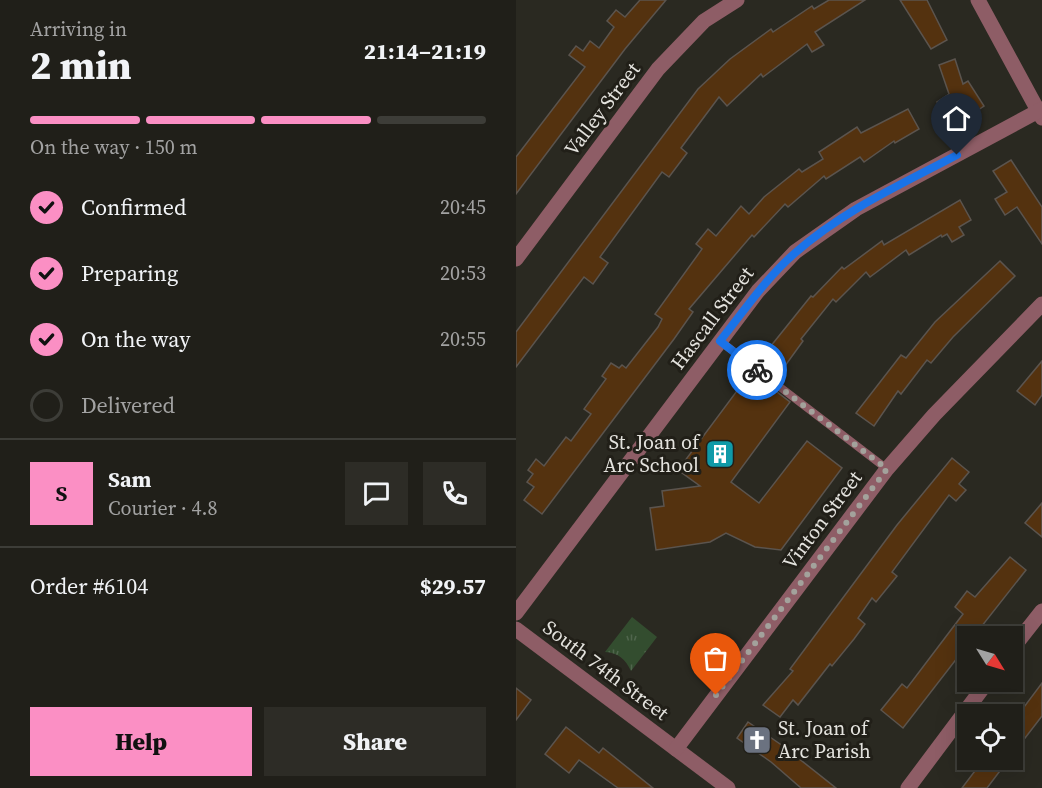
<!DOCTYPE html>
<meta charset="utf-8">
<style>
:root{--surface:#201f19;--page:#2d2c26;--text:#f1f3f6;--muted:#a2a2a2;--line:#3d3d38;--accent:#fb8fc4}
body{margin:0;font-family:"Source Serif 4",serif;background:var(--page);color:var(--text);height:100vh;display:flex;flex-direction:column;font-size:22px;white-space:nowrap}
*{box-sizing:border-box;margin:0}
p{font-size:20px;color:var(--muted)}
.icon{flex:none;width:33px;height:33px;fill:none;stroke:currentColor;stroke-width:2;stroke-linecap:round;stroke-linejoin:round}
.map{position:relative;flex:1;overflow:hidden}
.sheet{display:flex;flex-direction:column;background:var(--surface);width:516px}
.sheet>*{flex:none}
.needle{width:39px;rotate:127deg}
.fabs{position:absolute;left:441px;top:626px;display:grid;gap:12px}
.fabs a{display:grid;place-items:center;width:66px;height:66px;border-radius:0px;background:var(--surface);box-shadow:0 6px 24px #0002,0 0 0 2px var(--line);font-size:30px}
.pin{position:absolute;display:grid;place-items:center;width:51px;height:51px;color:#fff;margin:-62px -26px;border-radius:50% 50% 50% 0;rotate:-45deg;box-shadow:0 0 6px #0007}
.pin .icon{rotate:45deg}
.courier{position:absolute;display:grid;place-items:center;width:60px;height:60px;margin:-30px;border:4px solid #1a73e8;border-radius:50%;background:#fff;color:#222;box-shadow:0 2px 8px #0007}
.summary em{font-style:normal;font-weight:800}
.summary div{display:flex;flex-direction:column-reverse}
.summary{display:flex;align-items:center;justify-content:space-between;height:102px;padding:0 30px}
h1{font-size:39px;font-weight:800;line-height:45px}
.bar{display:grid;grid-template-columns:repeat(4,1fr);gap:9px 6px;align-content:center;height:72px;padding:0 30px}
.bar i{height:8px;border-radius:4px;background:var(--line)}
.bar .active{background:var(--accent)}
.bar p{grid-column:span 4}
.line{display:flex;align-items:center;gap:15px;padding:0 30px;border-top:2px solid var(--line)}
.line div{flex:1}
.round{display:grid;place-items:center;flex:none;width:63px;height:63px;border-radius:0px;background:var(--page)}
ol{padding:0 30px;list-style:none}
li{display:flex;align-items:center;gap:18px;height:66px}
li p{margin-inline-start:auto}
li .icon{padding:6px;border-radius:50%;background:var(--accent);color:#111;stroke-width:4}
li:last-child{color:var(--muted)}
li i{width:33px;height:33px;border:3px solid var(--line);border-radius:50%}
.button{display:flex;gap:12px;margin-top:auto;padding:12px 30px}
.button a{flex:1;height:69px;border-radius:0px;background:var(--accent);color:#111;font-size:24px;font-weight:800;line-height:69px;text-align:center}
.button a+a{background:var(--page);color:var(--text)}
main{display:flex;flex:1;min-height:0}
.map>svg:first-child{display:block}
.grass{fill:url(#grass-tufts)}
.building{fill:#54320f;stroke:#5b544e;stroke-width:1.5}
.lines{fill:none;stroke-linecap:round;stroke-linejoin:round}
.service{stroke:#8e5d66;stroke-width:8}
.minor{stroke:#8e5d66;stroke-width:15}
.done{stroke:#a3a29c;stroke-width:6;stroke-dasharray:0 10.8}
.route{stroke:#1a73e8;stroke-width:8}
.labels{text-anchor:middle;dominant-baseline:central;stroke-width:6;stroke-linejoin:round;paint-order:stroke}
.street-label{font-size:20px;fill:#e4e3de;stroke:#211f18}
.poi-label{font-size:20px;fill:#e4e3de;stroke:#211f18;text-anchor:end}
</style>
<main>
<section class="sheet">
<div class="summary"><div><h1>2 min</h1><p>Arriving in</p></div><em>21:14–21:19</em></div>
<div class="bar"><i class="active"></i><i class="active"></i><i class="active"></i><i></i><p>On the way · 150 m</p></div>
<ol>
<li><svg class="icon" aria-label="check" viewBox="0 0 24 24"><path d="M5 12l5 5 9-10"/></svg>Confirmed<p>20:45</p></li>
<li><svg class="icon" aria-label="check" viewBox="0 0 24 24"><path d="M5 12l5 5 9-10"/></svg>Preparing<p>20:53</p></li>
<li><svg class="icon" aria-label="check" viewBox="0 0 24 24"><path d="M5 12l5 5 9-10"/></svg>On the way<p>20:55</p></li>
<li><i></i>Delivered</li>
</ol>
<div class="line" style="height:108px"><b class="round" style="background:var(--accent);color:#111">S</b><div><b>Sam</b><p>Courier · 4.8</p></div><a class="round"><svg class="icon" aria-label="chat" viewBox="0 0 24 24"><path d="M4 5h16v11H9l-5 4z"/></svg></a><a class="round"><svg class="icon" aria-label="phone" viewBox="0 0 24 24"><path d="M5 4h4l2 5-3 2q2 4 5 5l2-3 5 2v4C11 20 4 13 5 4z"/></svg></a></div>
<div class="line" style="height:78px"><div>Order #6104</div><b>$29.57</b></div>
<div class="button"><a>Help</a><a>Share</a></div>
</section>
<div class="map">
<svg width="526" height="788" viewBox="0 0 526 788">
<defs>
<pattern id="grass-tufts" width="24" height="20" patternUnits="userSpaceOnUse" patternTransform="scale(1.5)"><rect width="24" height="20" fill="#334d2f"/><path d="M3 7l-1-3M5 7V3M7 7l1-3M15 17l-1-3M17 17v-4M19 17l1-3" fill="none" stroke="#50664d"/></pattern>
</defs>
<rect width="100%" height="100%" fill="#2a2921"/>
<path class="grass" d="M116 617 141 637 115 671C109 659 103 653 89 652Z"/>
<g class="building">
<polygon points="124,0 150,0 109,49 0,194 0,157 69,67 53,55 60,46 67,51 74,41 83,48 98,27 91,21 100,10 109,17"/>
<polygon points="313,0 349,0 299,32 308,45 296,52 291,44 247,77 245,74 211,106 203,97 165,148 171,153 153,177 146,172 84,257 92,263 77,284 68,277 0,367 0,332 182,89 214,59 255,29 257,32 296,6 298,9"/>
<polygon points="384,0 411,0 431,40 415,49"/>
<polygon points="439,59 447,84 452,81 468,106 437,127 421,102 433,94 423,65"/>
<polygon points="392,109 403,129 379,143 378,141 348,162 344,157 310,179 308,176 272,207 269,204 238,237 236,235 173,309 177,312 158,339 26,514 8,500 18,487 11,482 17,474 12,470 20,459 28,466 50,437 55,441 75,414 68,409 90,379 86,376 95,363 103,368 106,365 110,368 142,327 146,319 139,314 186,249 180,244 192,229 200,236 225,206 233,214 248,197 283,169 286,172 307,159 303,152 341,127 345,133"/>
<polygon points="495,160 526,207 526,244 501,207 489,215 479,199 491,192 477,171"/>
<polygon points="444,200 455,220 443,227 448,235 436,242 431,234 426,237 425,235 393,255 390,250 354,277 350,272 320,302 317,299 285,339 287,341 261,377 242,362 295,296 297,297 326,267 328,269 366,241 368,245"/>
<polygon points="484,261 499,276 437,337 415,363 411,360 385,394 382,391 358,426 340,413 385,355 390,358 419,322"/>
<polygon points="526,361 526,395 519,405 501,391"/>
<polygon points="235,372 274,402 215,482 243,503 291,441 326,468 265,550 239,547 210,533 194,542 140,550 134,508 148,506 146,491 184,486 162,470"/>
<polygon points="436,458 453,472 443,484 450,490 440,501 433,495 376,572 381,576 360,602 356,598 342,618 349,624 338,639 316,666 314,664 282,705 277,700 264,717 247,705 277,671 274,669 381,525"/>
<polygon points="526,503 526,537 509,523"/>
<polygon points="494,557 510,570 458,636 452,636 452,644 387,728 365,710 386,684 391,688 447,614 439,607 451,591 459,597"/>
<polygon points="526,683 526,716 496,755 496,723"/>
<polygon points="0,688 15,700 0,720"/>
<polygon points="232,722 267,746 320,788 285,788 255,762 221,738"/>
<polygon points="50,727 83,753 87,748 137,788 102,788 63,760 53,773 29,754"/>
<polygon points="468,759 493,759 471,788 446,788"/>
</g>
<g class="lines">
<polyline class="service" points="204,341 371,469"/>
<g class="minor">
<polyline points="462,0 526,118"/>
<polyline points="0,259 142,69 188,21 221,0"/>
<polyline points="0,613 242,291 279,252 340,209 526,109"/>
<polyline points="0,629 212,788"/>
<polyline points="496,649 526,611"/>
<polyline points="160,749 371,469 418,415 526,304"/>
<polyline points="392,788 472,681"/>
</g>
</g>
<g class="lines">
<polyline class="done" points="200,695 371,469 241,370"/>
<path class="route" d="M241 370 204 341C228 311 250 278 279 253 326 211 386 184 441 155"/>
</g>
<defs>
<g id="building-square" transform="scale(1.5)"><rect x="-9" y="-9" width="18" height="18" rx="4" fill="#0f9aa8" stroke="#211f18"/><path d="M-4-6H4V6H1V3H-1V6H-4ZM-2.5-4.3h1.7v1.8h-1.7ZM.8-4.3h1.7v1.8H.8ZM-2.5-1h1.7V.8h-1.7ZM.8-1h1.7V.8H.8Z" fill="#fff"/></g>
<g id="church-square" transform="scale(1.5)"><rect x="-9" y="-9" width="18" height="18" rx="4" fill="#6b7280" stroke="#211f18"/><path d="M-1.2-6h2.4v3.5h3.3v2.4h-3.3V6h-2.4V-.1h-3.3v-2.4h3.3Z" fill="#fff"/></g>
</defs>
<g fill-rule="evenodd">
<use href="#building-square" x="204" y="454"/>
<use href="#church-square" x="241" y="740"/>
</g>
<g class="labels">
<g class="street-label">
<text transform="translate(86 109) rotate(-53)">Valley Street</text>
<text transform="translate(196 318) rotate(-53)">Hascall Street</text>
<text transform="translate(306 520) rotate(-53)">Vinton Street</text>
<text transform="translate(90 670) rotate(37)">South 74th Street</text>
</g>
<g class="poi-label">
<text x="183" y="442">St. Joan of<tspan x="183" dy="23">Arc School</tspan></text>
<text x="262" y="728" text-anchor="start">St. Joan of<tspan x="262" dy="23">Arc Parish</tspan></text>
</g>
</g>
</svg>
<div class="fabs">
<a><svg class="needle" viewBox="-14 -14 28 28"><path d="M0-13l5 13h-10z" fill="#e53935"/><path d="M0 13l5-13h-10z" fill="#a2a2a2"/></svg></a>
<a><svg class="icon" aria-label="locate" viewBox="0 0 24 24"><circle cx="12" cy="12" r="6"/><path d="M12 2v4M12 18v4M2 12h4M18 12h4"/></svg></a>
</div>
<div class="pin" style="left:200px;top:695px;background:#ea580c"><svg class="icon" aria-label="bag" viewBox="0 0 24 24"><path d="M5 8h14l-1 12H6zM9 8a3 3 0 0 1 6 0"/></svg></div>
<div class="pin" style="left:441px;top:155px;background:#1f2937"><svg class="icon" aria-label="home" viewBox="0 0 24 24"><path d="M3 11l9-7 9 7M6 9v11h12V9"/></svg></div>
<div class="courier" style="left:241px;top:370px"><svg class="icon" aria-label="bike" viewBox="0 0 24 24"><circle cx="6" cy="16" r="4"/><circle cx="18" cy="16" r="4"/><path d="M6 16l4-8h5l3 8M10 8l3 8H6M13 5h3"/></svg></div>
</div>
</main>
